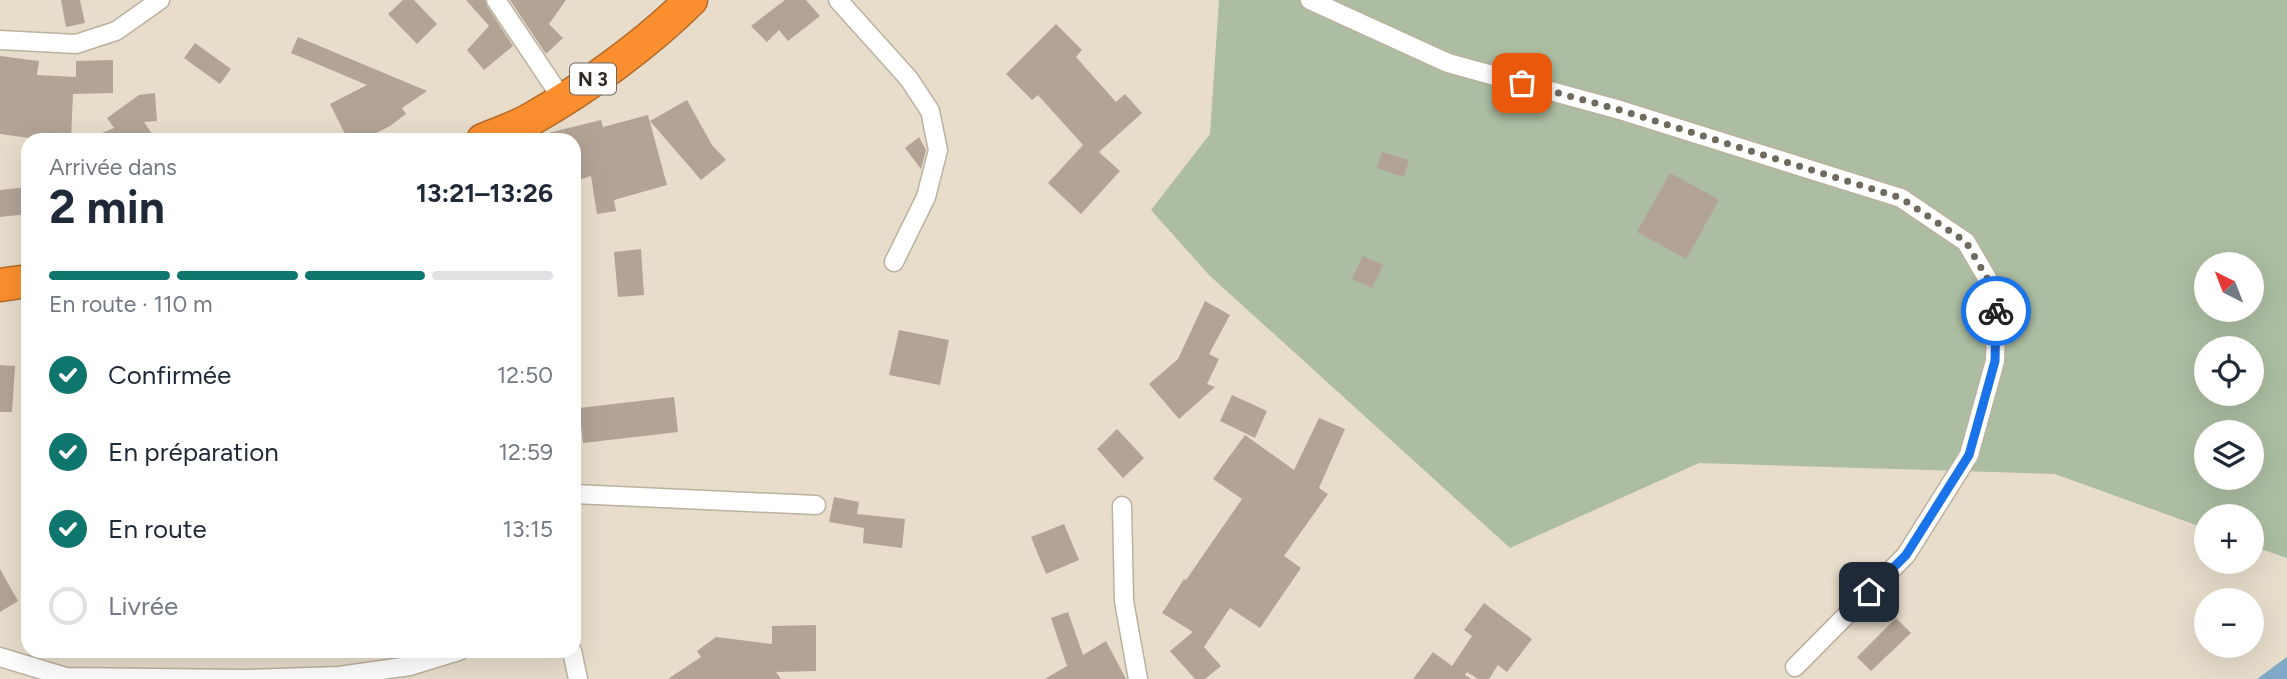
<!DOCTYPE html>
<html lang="fr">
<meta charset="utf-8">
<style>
:root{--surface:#fff;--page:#f2f2f3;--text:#1f2937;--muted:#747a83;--line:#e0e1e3;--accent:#0f766e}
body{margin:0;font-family:Figtree,sans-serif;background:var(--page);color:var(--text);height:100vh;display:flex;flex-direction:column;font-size:26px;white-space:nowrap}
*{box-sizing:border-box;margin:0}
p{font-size:23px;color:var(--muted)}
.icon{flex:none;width:38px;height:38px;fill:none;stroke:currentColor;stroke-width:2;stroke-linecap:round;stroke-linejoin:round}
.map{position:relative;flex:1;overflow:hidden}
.drawer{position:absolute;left:21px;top:133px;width:560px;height:525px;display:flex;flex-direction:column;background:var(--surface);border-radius:21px;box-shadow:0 7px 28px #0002}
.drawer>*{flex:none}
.needle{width:46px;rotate:318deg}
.controls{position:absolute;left:2194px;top:252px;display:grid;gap:14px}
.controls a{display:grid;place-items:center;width:70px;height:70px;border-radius:50%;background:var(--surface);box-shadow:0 7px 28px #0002;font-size:35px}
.pin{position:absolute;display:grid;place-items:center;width:60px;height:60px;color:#fff;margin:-30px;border-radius:14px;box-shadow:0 4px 10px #0006}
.courier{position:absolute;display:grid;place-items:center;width:70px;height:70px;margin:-35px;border:5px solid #1a73e8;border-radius:50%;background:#fff;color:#222;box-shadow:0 2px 9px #0007}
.headline em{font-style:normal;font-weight:700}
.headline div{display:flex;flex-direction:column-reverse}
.headline{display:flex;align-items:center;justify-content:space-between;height:119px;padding:0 28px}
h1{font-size:46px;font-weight:700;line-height:52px}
.bar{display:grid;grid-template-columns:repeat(4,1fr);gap:10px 7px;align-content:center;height:84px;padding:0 28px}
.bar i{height:9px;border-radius:5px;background:var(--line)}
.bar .active{background:var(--accent)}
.bar p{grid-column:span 4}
ol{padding:0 28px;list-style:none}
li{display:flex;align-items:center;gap:21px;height:77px}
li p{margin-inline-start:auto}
li .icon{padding:7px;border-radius:50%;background:var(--accent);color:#fff;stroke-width:4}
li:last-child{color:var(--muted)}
li i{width:38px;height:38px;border:4px solid var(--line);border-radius:50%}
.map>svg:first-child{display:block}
.green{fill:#acbda1;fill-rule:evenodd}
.water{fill:#7fa9c6}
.building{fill:#b3a395}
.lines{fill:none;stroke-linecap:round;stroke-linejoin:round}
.street-casing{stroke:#bbb19f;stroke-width:21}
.highway-casing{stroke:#b36b2a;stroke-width:35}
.street{stroke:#fff;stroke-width:18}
.highway{stroke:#fb8e2e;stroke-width:32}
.done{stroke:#6f695e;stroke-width:7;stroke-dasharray:0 12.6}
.route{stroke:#1a73e8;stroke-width:9}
.labels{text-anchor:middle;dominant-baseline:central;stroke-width:5;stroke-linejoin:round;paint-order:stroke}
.shield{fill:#fff;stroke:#6d6a65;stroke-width:2}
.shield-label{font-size:19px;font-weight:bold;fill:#2e2a23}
</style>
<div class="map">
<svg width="2287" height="679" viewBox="0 0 2287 679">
<rect width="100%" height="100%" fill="#e8ddcb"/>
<path class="green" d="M1219 0H2287V558L2252 546V516H2207V529L2055 474 1699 463 1510 548 1209 275 1151 210 1210 134ZM2207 264H2252V310H2207ZM2207 348H2252V394H2207ZM2207 432H2252V478H2207Z"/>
<polygon class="water" points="2287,657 2287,679 2257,679"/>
<g class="building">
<polygon points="61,0 80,0 85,23 66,27"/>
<polygon points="403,0 414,0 437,24 417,44 388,14"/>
<polygon points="466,0 485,0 487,6 513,46 484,70 467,50 489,26"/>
<polygon points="510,0 566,0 549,24 563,38 546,54"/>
<polygon points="785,0 806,0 820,16 788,41 779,30 767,42 751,26"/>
<polygon points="1056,24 1082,50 1076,57 1116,102 1125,94 1142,113 1099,152 1120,171 1081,214 1048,183 1083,145 1038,95 1032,100 1006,74"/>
<polygon points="298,37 427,91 402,108 406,114 390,126 362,140 348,140 330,104 367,85 291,53"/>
<polygon points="195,43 231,69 220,84 184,58"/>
<polygon points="0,56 39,61 37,75 76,77 76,61 113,60 113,93 73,94 71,140 44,140 0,134"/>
<polygon points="155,93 157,121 144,122 156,140 85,140 114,128 107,118 139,95"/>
<polygon points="687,100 712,145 726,160 701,180 650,121"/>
<polygon points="648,115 667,185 614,200 616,211 597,214 591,176 578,180 574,165 574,140 544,140 544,134 601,120 603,127"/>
<polygon points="919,137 926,150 921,169 905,148"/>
<polygon points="1382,152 1409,160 1404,177 1377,168"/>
<polygon points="1670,173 1719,200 1686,259 1637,232"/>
<polygon points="28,187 28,214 0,217 0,190"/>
<polygon points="641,249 644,295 618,297 614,252"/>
<polygon points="1363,256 1383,265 1372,288 1352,279"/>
<polygon points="1205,301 1230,315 1209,354 1219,359 1207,384 1215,387 1179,419 1149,384 1178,359"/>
<polygon points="899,330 949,340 940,385 889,375"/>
<polygon points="0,365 15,366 12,412 0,412"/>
<polygon points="1232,395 1267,411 1255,438 1220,421"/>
<polygon points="674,397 678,432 583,443 579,408"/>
<polygon points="1319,418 1345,429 1319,488 1328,494 1284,556 1301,568 1260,628 1230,608 1204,647 1221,666 1205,679 1195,679 1170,651 1193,632 1162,613 1184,579 1186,580 1242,499 1213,479 1245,435 1294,470"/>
<polygon points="1117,429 1144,458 1123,478 1097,449"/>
<polygon points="834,497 859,502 857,514 905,519 902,548 863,543 864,528 829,522"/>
<polygon points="1064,524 1079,560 1046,574 1031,537"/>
<polygon points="0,569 18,601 0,612"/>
<polygon points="1484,603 1532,639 1507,672 1498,665 1489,679 1478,679 1467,672 1465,675 1471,679 1413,679 1433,652 1452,666 1472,636 1464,630"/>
<polygon points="1068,612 1083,655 1106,641 1126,679 1045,679 1067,666 1051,618"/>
<polygon points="1896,618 1911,633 1871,671 1857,657"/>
<polygon points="816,625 816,671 776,672 781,679 668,679 701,657 697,651 716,637 772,644 772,626"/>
</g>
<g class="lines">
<g class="street-casing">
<g id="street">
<polyline points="496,0 563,100"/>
<polyline points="838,0 909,79 930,111 938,150 926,197 894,262"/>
<polyline points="1310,0 1448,63 1620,110 1901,198 1966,242 1997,295 1995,361 1969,455 1906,555 1795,667"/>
<polyline points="0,40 76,44 116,31 160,0"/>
<polyline points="574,494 816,505"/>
<polyline points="1122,506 1124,601 1138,679"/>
<polyline points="572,651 578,679"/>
<polyline points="0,657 66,677 245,679 339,676 410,666 459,651"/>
</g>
</g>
<g class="highway-casing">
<g id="highway">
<path d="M483 140C500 133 518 127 533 118 586 88 648 43 691 0"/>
<polyline points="0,285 28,281"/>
</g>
</g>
<use href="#street" class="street"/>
<use href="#highway" class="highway"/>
</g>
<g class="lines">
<polyline class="done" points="1522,83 1620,110 1901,198 1966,242 1997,295 1996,311"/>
<polyline class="route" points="1869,592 1906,555 1969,455 1995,361 1996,311"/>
</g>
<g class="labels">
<rect class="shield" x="570" y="63.5" width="46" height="31" rx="5"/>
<g class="shield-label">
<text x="593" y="79">N 3</text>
</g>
</g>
</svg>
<div class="controls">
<a><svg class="needle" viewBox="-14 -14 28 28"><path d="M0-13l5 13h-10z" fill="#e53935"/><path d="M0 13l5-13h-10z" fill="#747a83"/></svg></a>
<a><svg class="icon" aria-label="locate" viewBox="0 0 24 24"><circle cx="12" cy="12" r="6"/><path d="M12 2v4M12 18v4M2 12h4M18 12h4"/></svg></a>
<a><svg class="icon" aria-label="layers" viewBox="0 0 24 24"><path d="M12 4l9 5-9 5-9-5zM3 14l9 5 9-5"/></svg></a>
<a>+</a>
<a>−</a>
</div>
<div class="pin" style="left:1522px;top:83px;background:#ea580c"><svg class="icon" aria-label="bag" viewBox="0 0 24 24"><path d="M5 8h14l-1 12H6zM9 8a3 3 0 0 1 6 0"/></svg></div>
<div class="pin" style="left:1869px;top:592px;background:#1f2937"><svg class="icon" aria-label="home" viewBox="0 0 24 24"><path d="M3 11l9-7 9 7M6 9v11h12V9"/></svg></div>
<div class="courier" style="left:1996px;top:311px"><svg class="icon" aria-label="bike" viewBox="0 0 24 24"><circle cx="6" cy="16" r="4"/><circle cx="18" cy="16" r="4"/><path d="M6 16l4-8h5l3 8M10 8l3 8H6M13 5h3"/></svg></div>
<section class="drawer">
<div class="headline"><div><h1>2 min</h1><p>Arrivée dans</p></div><em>13:21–13:26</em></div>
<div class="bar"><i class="active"></i><i class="active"></i><i class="active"></i><i></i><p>En route · 110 m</p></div>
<ol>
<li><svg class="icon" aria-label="check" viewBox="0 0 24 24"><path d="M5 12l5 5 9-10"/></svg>Confirmée<p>12:50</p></li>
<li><svg class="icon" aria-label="check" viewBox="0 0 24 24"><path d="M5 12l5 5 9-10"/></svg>En préparation<p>12:59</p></li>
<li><svg class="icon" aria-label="check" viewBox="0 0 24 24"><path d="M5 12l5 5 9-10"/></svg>En route<p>13:15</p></li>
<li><i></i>Livrée</li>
</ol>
</section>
</div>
